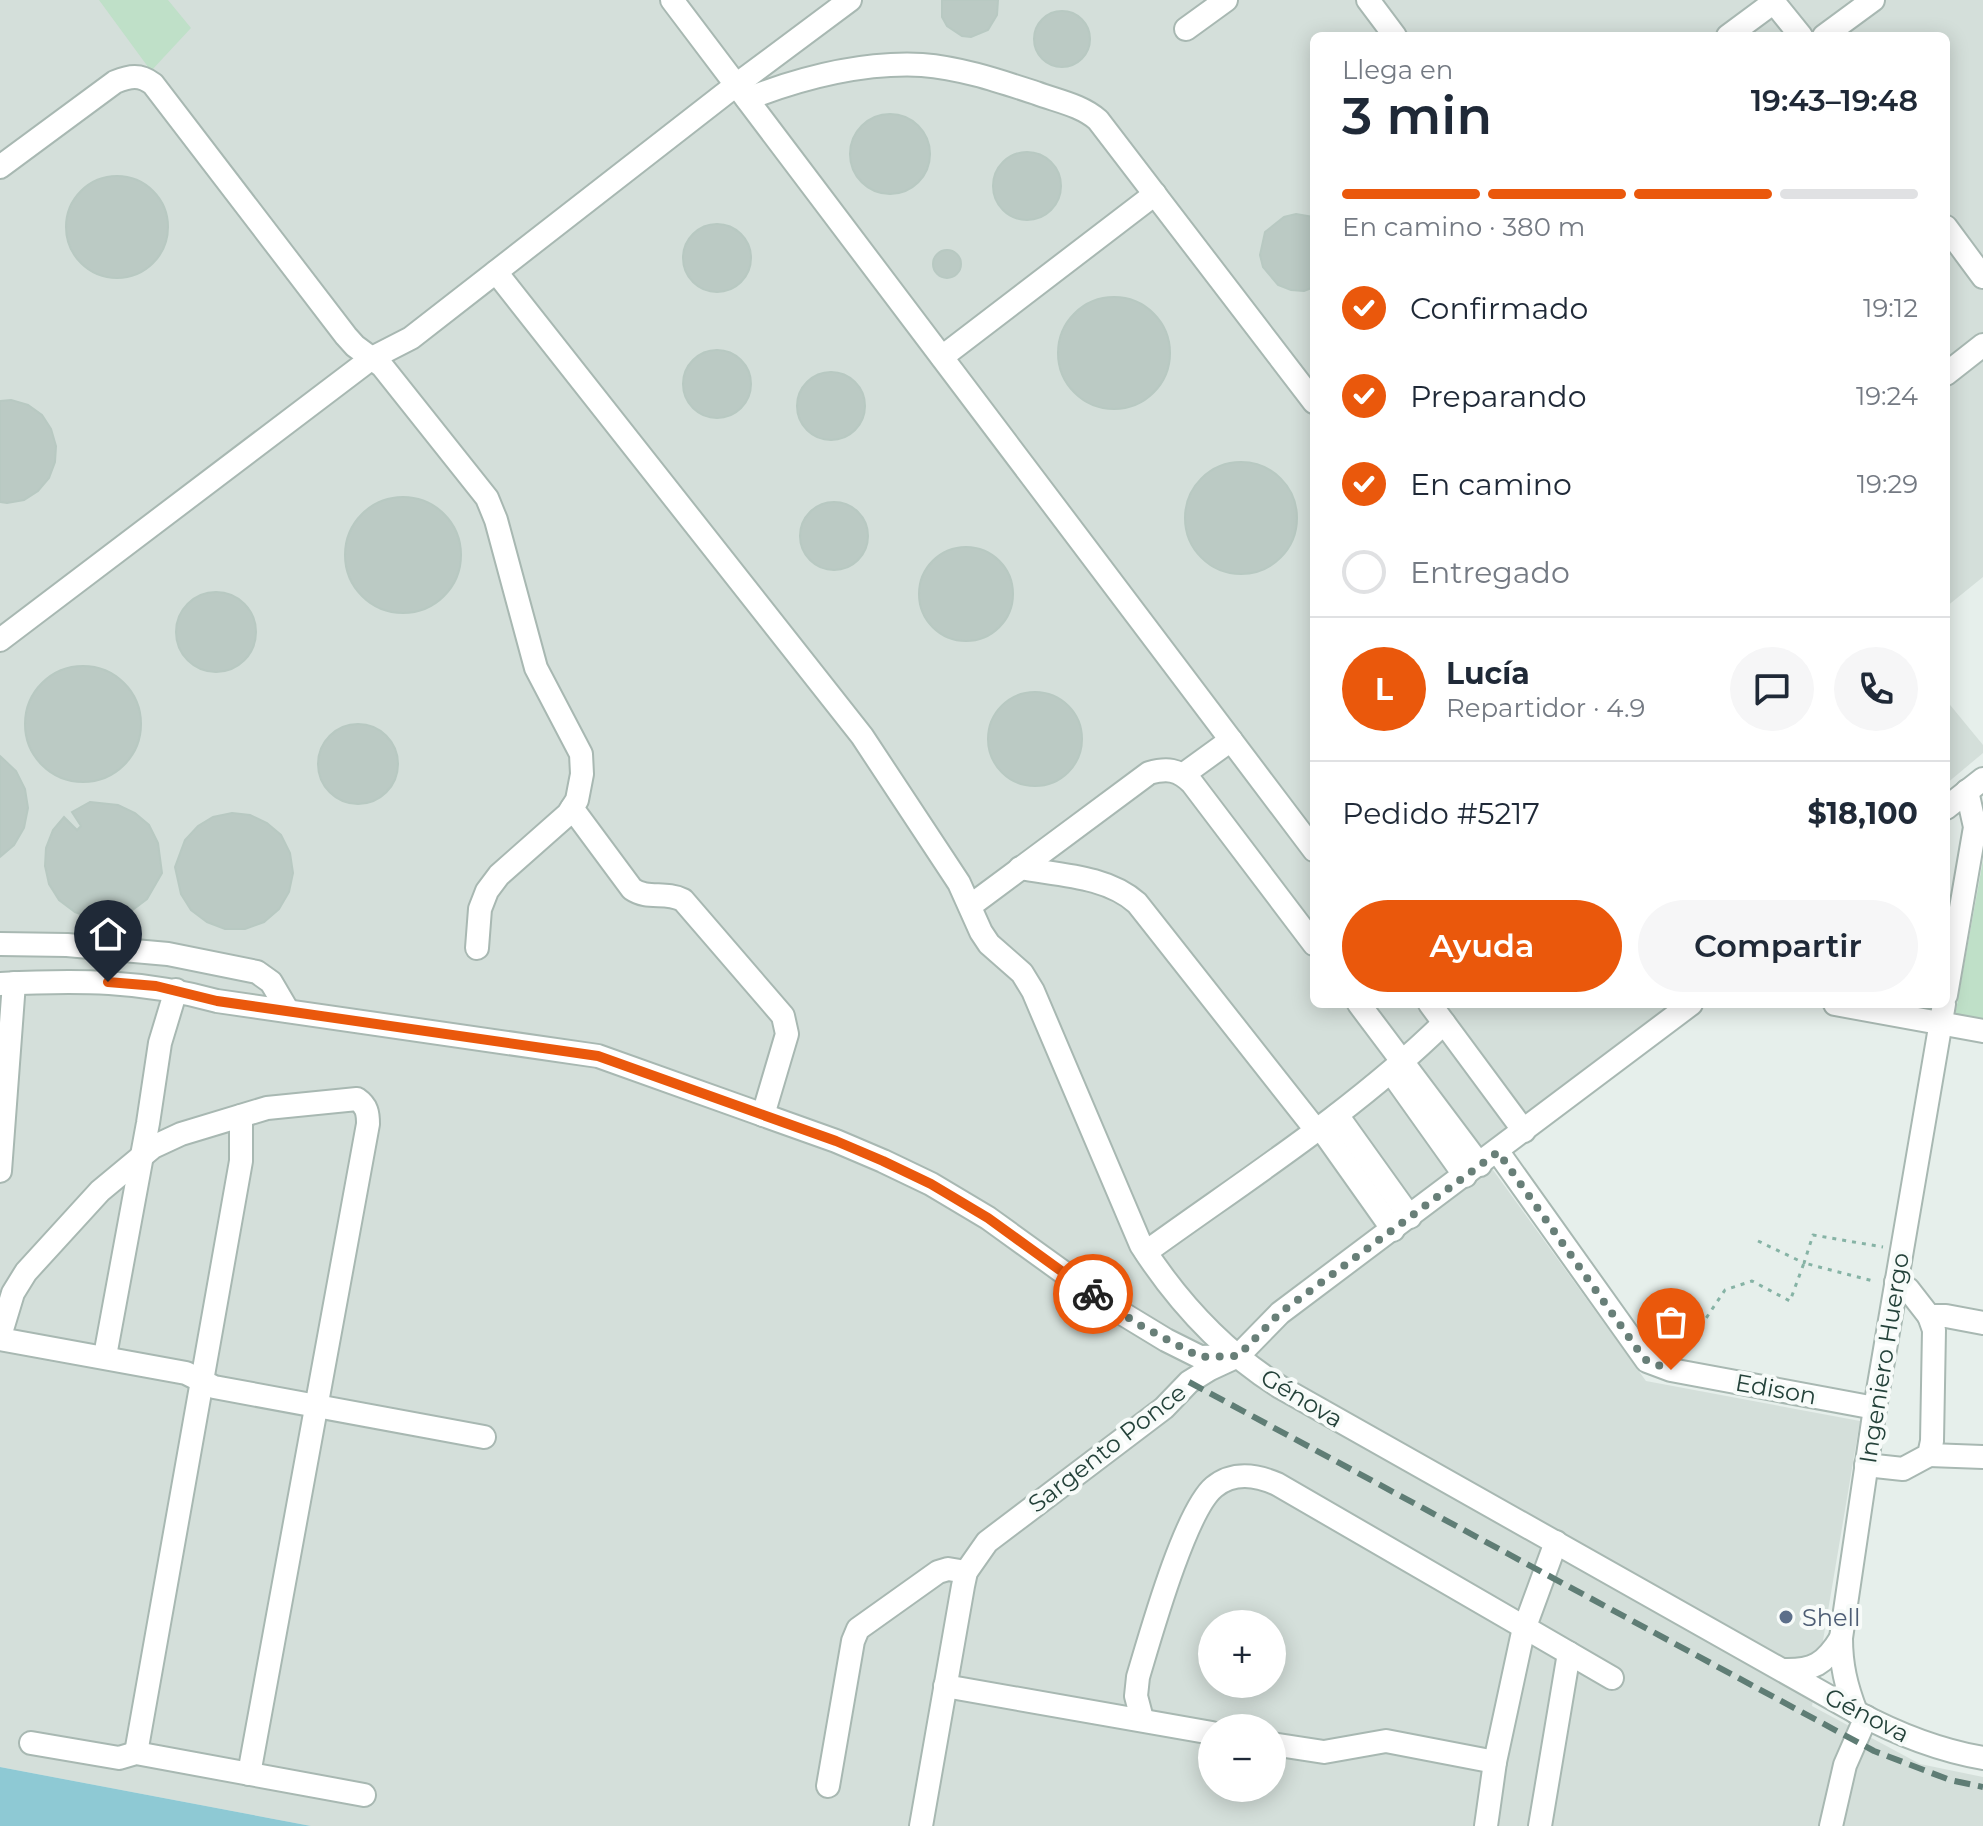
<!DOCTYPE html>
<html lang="es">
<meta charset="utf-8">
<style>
:root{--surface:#fff;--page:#f6f6f7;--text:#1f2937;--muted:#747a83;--line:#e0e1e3;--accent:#ea580c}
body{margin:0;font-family:Montserrat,sans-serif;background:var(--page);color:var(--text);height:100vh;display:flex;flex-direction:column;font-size:30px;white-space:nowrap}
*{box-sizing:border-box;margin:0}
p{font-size:26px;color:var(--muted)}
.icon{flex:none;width:44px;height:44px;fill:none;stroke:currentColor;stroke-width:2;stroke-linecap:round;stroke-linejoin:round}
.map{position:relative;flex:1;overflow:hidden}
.details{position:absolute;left:1310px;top:32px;width:640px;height:976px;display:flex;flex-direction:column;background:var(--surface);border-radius:12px;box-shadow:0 4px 20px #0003}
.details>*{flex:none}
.buttons{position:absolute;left:1198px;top:1610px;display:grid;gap:16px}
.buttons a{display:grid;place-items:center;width:88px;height:88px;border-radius:50%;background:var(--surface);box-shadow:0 4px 20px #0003;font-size:40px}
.pin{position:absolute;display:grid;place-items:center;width:68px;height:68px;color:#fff;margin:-82px -34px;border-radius:50% 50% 50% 0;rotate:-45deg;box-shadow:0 0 8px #0007}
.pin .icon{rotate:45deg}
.courier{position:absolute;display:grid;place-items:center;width:80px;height:80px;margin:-40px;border:6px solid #ea580c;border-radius:50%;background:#fff;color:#222;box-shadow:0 2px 10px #0007}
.headline em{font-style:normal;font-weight:600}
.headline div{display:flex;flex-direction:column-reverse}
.headline{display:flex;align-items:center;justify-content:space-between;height:136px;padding:0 32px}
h1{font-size:52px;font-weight:600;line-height:60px}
.bar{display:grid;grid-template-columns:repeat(4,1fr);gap:12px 8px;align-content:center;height:96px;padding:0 32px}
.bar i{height:10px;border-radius:6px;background:var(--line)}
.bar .active{background:var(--accent)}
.bar p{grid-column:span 4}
.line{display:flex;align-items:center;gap:20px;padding:0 32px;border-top:2px solid var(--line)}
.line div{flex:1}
.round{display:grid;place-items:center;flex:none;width:84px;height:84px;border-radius:42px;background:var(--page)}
ol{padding:0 32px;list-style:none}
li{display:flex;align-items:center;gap:24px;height:88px}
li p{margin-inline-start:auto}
li .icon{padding:8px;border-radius:50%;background:var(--accent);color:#fff;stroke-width:4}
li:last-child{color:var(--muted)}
li i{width:44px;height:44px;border:4px solid var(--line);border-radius:50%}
.cta{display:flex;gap:16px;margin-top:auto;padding:16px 32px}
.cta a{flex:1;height:92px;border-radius:48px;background:var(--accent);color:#fff;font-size:32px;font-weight:600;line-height:92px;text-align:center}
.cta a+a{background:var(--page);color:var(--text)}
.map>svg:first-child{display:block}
.built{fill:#d4dfda;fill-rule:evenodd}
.green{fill:#bfe0c8}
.water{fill:#8ec9d4}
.building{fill:#bbcac4;stroke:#b8c9c2;stroke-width:2}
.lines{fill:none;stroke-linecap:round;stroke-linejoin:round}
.minor-casing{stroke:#a8b8b2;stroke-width:26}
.path{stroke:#86b3a5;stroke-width:3;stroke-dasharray:4 6;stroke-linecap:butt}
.minor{stroke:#fff;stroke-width:22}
.rail{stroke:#5f7d75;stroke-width:6;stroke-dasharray:16 8;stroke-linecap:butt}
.done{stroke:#687f78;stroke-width:8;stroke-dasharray:0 14.4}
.route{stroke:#ea580c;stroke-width:10}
.service-dot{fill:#5c6f8a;stroke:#f7fbf9;stroke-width:3}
.labels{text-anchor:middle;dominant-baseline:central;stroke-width:8;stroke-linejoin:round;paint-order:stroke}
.street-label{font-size:24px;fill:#24423a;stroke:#f7fbf9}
.service-label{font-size:24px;fill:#4e5e75;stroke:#f7fbf9;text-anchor:start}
</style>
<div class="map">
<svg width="1983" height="1826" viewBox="0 0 1983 1826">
<rect width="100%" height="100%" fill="#e6efeb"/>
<g class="built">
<path d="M0 0H1983V577L1946 607V36H1314V1004H1670L1480 1152 1646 1381 1860 1421 1812 1706 1920 1764 1983 1777V1826H311L0 1767ZM1212 1624H1272V1684H1212ZM1212 1728H1272V1788H1212Z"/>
<polygon points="1946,700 1983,745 1983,753 1946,784"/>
</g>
<g class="green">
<polygon points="99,0 168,0 191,28 151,71"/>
<polygon points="1983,860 1983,1019 1955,1015"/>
</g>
<polygon class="water" points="0,1767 311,1826 0,1826"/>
<g class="building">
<polygon points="942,0 998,0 997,15 988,30 971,37 962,36 947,26 942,17"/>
<circle cx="1062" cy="39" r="28"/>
<circle cx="890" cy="154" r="40"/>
<circle cx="1027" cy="186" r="34"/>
<circle cx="117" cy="227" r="51"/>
<polygon points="1296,214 1314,217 1314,287 1304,291 1291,290 1278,285 1263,267 1260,255 1265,232 1284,217"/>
<circle cx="717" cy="258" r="34"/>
<circle cx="947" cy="264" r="14"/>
<circle cx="1114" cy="353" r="56"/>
<circle cx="717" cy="384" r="34"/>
<circle cx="831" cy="406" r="34"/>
<polygon points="11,400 28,405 42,415 51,429 56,446 55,462 49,478 38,491 24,500 7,503 0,502 0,401"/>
<circle cx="1241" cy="518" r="56"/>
<circle cx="403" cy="555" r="58"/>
<circle cx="834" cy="536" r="34"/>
<circle cx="966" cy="594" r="47"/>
<circle cx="216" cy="632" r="40"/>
<circle cx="83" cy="724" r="58"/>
<circle cx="1035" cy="739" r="47"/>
<circle cx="358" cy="764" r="40"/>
<polygon points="0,756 16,771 25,789 28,808 24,828 14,845 0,857"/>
<polygon points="90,802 118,805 135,813 149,825 158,843 162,873 147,899 131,911 113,918 93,919 75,912 59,900 49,884 45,866 46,848 53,830 64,817 77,830 81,826 72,812"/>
<polygon points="232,813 250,815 267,823 281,835 290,853 293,873 289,892 279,909 264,922 245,929 225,929 207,922 191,910 181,894 175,867 185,840 198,826 213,817"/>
</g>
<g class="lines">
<g class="minor-casing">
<g id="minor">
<polyline points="672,0 1314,850"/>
<polyline points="1368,0 1395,36"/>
<polyline points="1772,0 1801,36"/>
<polyline points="1186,29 1226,0"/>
<polyline points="1728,36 1774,2"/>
<polyline points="1824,36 1873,0"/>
<path d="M747 99C801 78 864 62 922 65 961 68 999 81 1036 93 1057 101 1081 105 1098 120L1314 402"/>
<path d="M0 167 115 82C130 76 140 74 153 84L346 336 355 346 382 366 487 498 496 520 536 668 581 754 582 774 577 800 568 814 499 875 487 891 480 909 477 948"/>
<polyline points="1946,227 1983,277"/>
<path d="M496 272 862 736 959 883 981 932 989 944 1022 973 1033 991 1141 1245C1177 1301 1223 1351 1280 1387L1856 1712C1897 1734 1937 1750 1983 1758"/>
<polyline points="942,357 1155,194"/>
<polyline points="1946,374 1983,345"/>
<polyline points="0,640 372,358 411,338 736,85 850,0"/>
<polyline points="1184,774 1231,740"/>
<path d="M572 808 632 889C648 900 665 891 683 900L783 1016 787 1034 763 1115"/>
<polyline points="1946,808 1983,779"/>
<path d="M1020 868C1059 875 1107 876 1137 903L1316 1130"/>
<path d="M970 906 1149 773C1167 768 1178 769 1192 783L1314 944"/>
<polyline points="0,944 67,945 168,954 257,972 271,982 288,1011"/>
<path d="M0 984C78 980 141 980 217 1001L598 1056 836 1141 883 1161 931 1184 988 1218 1110 1306 1166 1340 1200 1357 1238 1356"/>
<polyline points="1946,995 1975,827 1967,791"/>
<polyline points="1359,1004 1480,1165"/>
<polyline points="1430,1004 1524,1131"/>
<polyline points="1835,1004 1983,1031"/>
<polyline points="1391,1072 1465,1176"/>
<polyline points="1337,1115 1410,1217"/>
<polyline points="1320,1127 1393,1230"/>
<polyline points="1498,1152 1647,1361 1671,1370 1875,1408"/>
<polyline points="0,1171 14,983"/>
<path d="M1146 1252C1247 1179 1354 1111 1444 1023"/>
<polyline points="1896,1282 1908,1289 1929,1316 1946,1316 1983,1323"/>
<path d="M0 1336 13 1293 26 1272 100 1191 153 1147 181 1134 267 1108 357 1099C367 1106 368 1113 368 1124L249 1774"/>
<polyline points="0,1339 186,1373 214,1387 484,1437"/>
<polyline points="105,1356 148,1123 160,1043 176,990"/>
<polyline points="1929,1455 1983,1457"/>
<polyline points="1866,1465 1903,1469 1929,1455 1932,1441 1934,1330 1929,1316"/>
<path d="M1783 1670C1813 1671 1825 1664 1841 1638"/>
<polyline points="945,1686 1212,1733"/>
<path d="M1856 1712C1846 1686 1841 1665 1841 1638L1875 1408 1944 1004"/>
<path d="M1142 1719 1136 1696 1138 1677C1150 1637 1185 1511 1214 1487 1234 1471 1256 1475 1277 1484L1612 1678"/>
<polyline points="31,1743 119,1758 136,1753 364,1795"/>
<polyline points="1272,1744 1324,1752 1386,1741 1495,1762"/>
<polyline points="136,1753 241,1161 241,1116"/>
<polyline points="828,1786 853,1641 858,1629 938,1572 948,1569 966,1572"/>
<polyline points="921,1826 963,1586 966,1572 987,1542 1164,1408 1189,1382 1210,1369 1238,1356 1280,1313 1691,1004"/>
<polyline points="1486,1826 1495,1762 1523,1632 1556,1542"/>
<polyline points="1540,1826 1569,1653"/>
<polyline points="1831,1826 1845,1765 1866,1717"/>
</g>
</g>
<g class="path">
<polyline points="1758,1241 1804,1263 1813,1235 1883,1247"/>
<polyline points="1684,1351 1725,1290 1752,1281 1790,1301 1804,1263 1873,1281"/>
</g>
<use href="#minor" class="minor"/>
<polyline class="rail" points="1189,1382 1874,1751 1950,1780 1983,1787"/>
</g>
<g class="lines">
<polyline class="done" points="1093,1294 1138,1324 1200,1357 1238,1356 1280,1313 1498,1152 1638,1350 1647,1361 1671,1370"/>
<polyline class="route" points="108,982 156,986 217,1001 598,1056 836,1141 883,1161 931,1184 988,1218 1093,1294"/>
</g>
<circle class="service-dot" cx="1786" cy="1617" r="8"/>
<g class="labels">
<g class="street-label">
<text transform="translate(1884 1358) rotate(-81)">Ingeniero Huergo</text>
<text transform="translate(1776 1389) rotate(10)">Edison</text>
<text transform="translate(1302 1398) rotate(31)">Génova</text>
<text transform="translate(1107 1448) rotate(-38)">Sargento Ponce</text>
<text transform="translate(1867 1715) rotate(27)">Génova</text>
</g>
<g class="service-label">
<text x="1802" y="1617">Shell</text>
</g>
</g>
</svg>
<div class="buttons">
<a>+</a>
<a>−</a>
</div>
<div class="pin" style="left:1671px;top:1370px;background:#ea580c"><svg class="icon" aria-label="bag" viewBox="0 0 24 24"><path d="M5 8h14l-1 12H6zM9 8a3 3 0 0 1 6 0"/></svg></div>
<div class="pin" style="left:108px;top:982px;background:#1f2937"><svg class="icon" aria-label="home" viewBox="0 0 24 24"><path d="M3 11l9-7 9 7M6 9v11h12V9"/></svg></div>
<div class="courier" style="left:1093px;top:1294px"><svg class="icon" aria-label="bike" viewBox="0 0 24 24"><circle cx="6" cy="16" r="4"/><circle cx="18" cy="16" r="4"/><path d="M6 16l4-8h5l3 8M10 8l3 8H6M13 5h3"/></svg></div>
<section class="details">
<div class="headline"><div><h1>3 min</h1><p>Llega en</p></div><em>19:43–19:48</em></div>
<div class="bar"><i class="active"></i><i class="active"></i><i class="active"></i><i></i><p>En camino · 380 m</p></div>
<ol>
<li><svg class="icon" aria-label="check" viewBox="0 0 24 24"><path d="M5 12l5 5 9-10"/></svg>Confirmado<p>19:12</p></li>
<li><svg class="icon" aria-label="check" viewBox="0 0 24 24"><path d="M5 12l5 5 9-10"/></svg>Preparando<p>19:24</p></li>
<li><svg class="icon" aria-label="check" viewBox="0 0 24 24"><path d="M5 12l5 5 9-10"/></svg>En camino<p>19:29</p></li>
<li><i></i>Entregado</li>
</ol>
<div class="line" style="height:144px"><b class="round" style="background:var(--accent);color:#fff">L</b><div><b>Lucía</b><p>Repartidor · 4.9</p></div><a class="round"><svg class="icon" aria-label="chat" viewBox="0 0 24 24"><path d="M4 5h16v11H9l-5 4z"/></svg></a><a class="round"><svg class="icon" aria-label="phone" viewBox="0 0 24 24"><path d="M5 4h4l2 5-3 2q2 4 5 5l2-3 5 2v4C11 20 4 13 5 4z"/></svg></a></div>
<div class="line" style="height:104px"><div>Pedido #5217</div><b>$18,100</b></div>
<div class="cta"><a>Ayuda</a><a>Compartir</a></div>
</section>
</div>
